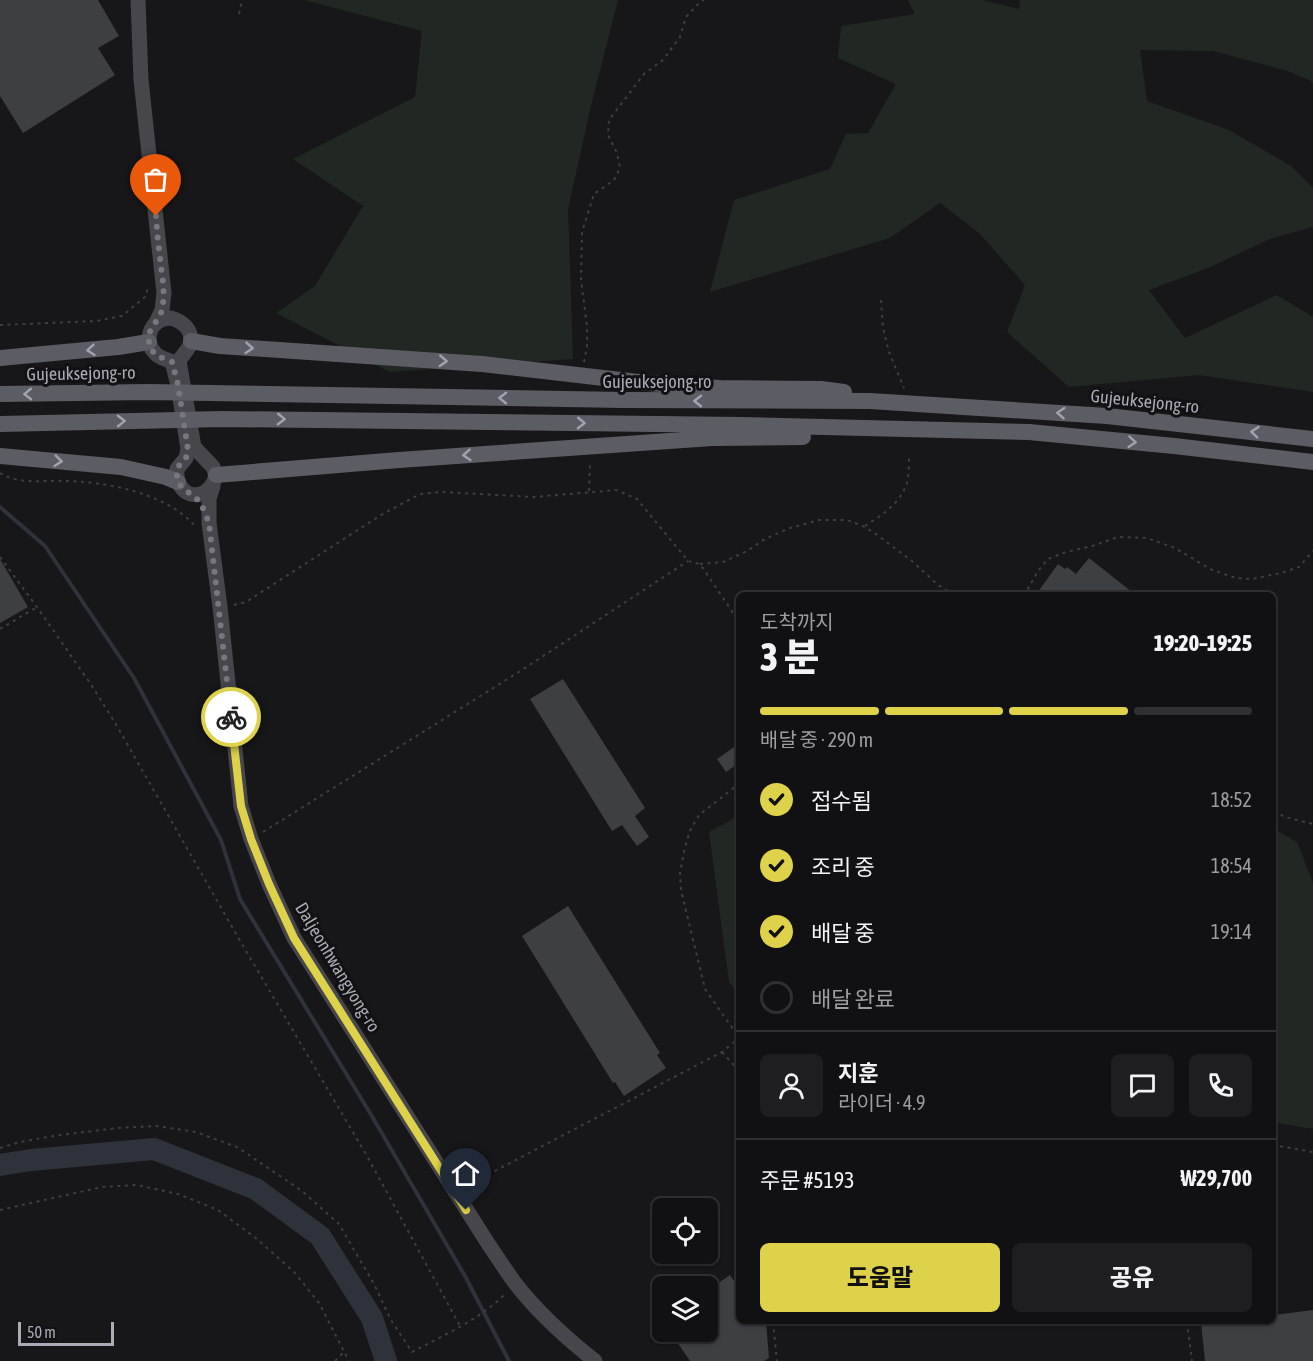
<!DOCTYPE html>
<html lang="ko">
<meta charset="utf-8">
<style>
:root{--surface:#111012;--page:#1e1e20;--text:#f1f3f6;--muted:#9c9d9f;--line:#303032;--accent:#ddd249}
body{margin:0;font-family:"Asap Condensed","Noto Sans KR",sans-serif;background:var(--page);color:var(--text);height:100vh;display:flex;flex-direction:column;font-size:22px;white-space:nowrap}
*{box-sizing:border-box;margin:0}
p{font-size:20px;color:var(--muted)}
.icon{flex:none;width:33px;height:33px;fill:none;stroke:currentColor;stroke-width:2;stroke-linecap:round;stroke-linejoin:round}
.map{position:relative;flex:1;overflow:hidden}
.sheet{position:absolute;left:736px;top:592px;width:540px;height:732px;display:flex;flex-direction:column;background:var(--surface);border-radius:9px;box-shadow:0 2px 4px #0004,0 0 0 2px var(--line)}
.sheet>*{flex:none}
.controls{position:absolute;left:652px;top:1198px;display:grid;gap:12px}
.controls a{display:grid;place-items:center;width:66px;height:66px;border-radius:9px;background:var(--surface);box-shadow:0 2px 4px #0004,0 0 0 2px var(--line);font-size:30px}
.scale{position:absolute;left:18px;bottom:15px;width:96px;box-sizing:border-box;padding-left:6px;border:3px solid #aaabb7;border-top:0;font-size:16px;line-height:21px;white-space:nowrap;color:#aaabb7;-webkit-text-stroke:4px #121113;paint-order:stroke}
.pin{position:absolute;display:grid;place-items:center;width:51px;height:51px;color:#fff;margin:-62px -26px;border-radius:50% 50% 50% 0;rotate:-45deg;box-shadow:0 0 6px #0007}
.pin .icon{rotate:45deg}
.courier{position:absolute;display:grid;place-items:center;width:60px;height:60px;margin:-30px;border:4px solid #ddd249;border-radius:50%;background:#fff;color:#222;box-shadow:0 2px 8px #0007}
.headline em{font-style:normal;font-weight:800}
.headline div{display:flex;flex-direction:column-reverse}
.headline{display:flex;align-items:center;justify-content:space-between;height:102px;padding:0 24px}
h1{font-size:39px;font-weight:800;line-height:45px}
.bar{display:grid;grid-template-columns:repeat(4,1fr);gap:9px 6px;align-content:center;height:72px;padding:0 24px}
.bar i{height:8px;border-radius:4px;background:var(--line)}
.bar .selected{background:var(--accent)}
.bar p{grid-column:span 4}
.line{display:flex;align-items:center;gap:15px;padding:0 24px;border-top:2px solid var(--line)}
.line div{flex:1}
.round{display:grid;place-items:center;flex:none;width:63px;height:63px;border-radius:9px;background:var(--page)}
ol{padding:0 24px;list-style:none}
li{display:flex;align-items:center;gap:18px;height:66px}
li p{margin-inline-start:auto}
li .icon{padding:6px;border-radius:50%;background:var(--accent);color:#111;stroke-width:4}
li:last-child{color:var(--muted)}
li i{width:33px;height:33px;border:3px solid var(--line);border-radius:50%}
.primary-button{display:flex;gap:12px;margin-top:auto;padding:12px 24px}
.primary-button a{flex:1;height:69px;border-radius:9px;background:var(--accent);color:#111;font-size:24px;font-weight:800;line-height:69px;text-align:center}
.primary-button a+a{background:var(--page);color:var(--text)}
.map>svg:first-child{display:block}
.green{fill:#212823}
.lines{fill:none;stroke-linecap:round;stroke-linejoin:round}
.stream{stroke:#2e323b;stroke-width:4}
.river{stroke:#2e323b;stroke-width:22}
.building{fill:#3e3f42}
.path{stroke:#3e3e44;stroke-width:2;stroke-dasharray:3 4.5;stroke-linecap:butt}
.secondary{stroke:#46464c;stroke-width:15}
.trunk{stroke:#5c5c64;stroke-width:16}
.oneway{stroke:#a2a3af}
.done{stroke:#77777f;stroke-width:6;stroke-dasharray:0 10.8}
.route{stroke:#ddd249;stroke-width:8}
.labels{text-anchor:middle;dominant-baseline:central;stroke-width:6;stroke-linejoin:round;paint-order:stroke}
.street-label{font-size:18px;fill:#aaabb7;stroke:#121113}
</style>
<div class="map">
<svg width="1313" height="1361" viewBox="0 0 1313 1361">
<rect width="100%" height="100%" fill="#171618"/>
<g class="green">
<polygon points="304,0 618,0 591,106 568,209 573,359 390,372 276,313 315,286 363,206 293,159 415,97 422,31"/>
<polygon points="908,0 982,0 1019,9 1020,0 1313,0 1313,82 1288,71 1213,51 1140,50 1147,101 1229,130 1291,166 1313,188 1313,227 1270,239 1208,268 1149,290 1185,338 1277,295 1313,317 1313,392 1199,375 1069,387 1007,332 1025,285 979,233 940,203 890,238 710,292 734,200 830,169 846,134 868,133 896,84 838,58 841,26 915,14"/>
<polygon points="739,816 739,995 729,982 709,832"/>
<polygon points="1274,829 1297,842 1313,883 1313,1129 1278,1123 1274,1119"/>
</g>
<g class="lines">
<polyline class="stream" points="0,507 45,546 134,678 221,840 240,899 373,1118 465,1276 509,1361"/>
<polyline class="river" points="0,1165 31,1160 154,1149 256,1189 320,1236 372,1318 386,1361"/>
</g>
<g class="building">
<polygon points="0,0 98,0 119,36 98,48 115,75 23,133 0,96"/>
<polygon points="1089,558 1137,596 1035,596 1058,564 1065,569 1067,567 1076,574"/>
<polygon points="0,559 28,607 0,623"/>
<polygon points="563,679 645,808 635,816 649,837 637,846 622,825 612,831 530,699"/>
<polygon points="740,743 740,762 726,772 717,759"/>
<polygon points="568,906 660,1053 657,1055 666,1068 624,1096 615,1082 613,1083 522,936"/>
<polygon points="730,1275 740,1290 740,1322 766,1322 769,1358 764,1361 690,1361 675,1339 685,1332 708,1332 708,1290"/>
<polygon points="1313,1310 1313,1361 1205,1361 1201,1323 1213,1322 1274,1322 1274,1315"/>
</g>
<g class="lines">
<g class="path">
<polyline points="239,14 242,0"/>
<polyline points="881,300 883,328 889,352 904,388"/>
<polyline points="0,325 96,321 122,316 146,296 148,286"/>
<polyline points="584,362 587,346 587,326 581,280 582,232 594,194 614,180 620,168 617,153 608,135 609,120 644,74 663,60 680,37 686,17 700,2 704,0"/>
<path d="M0 473C19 485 41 480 63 481 104 481 166 493 194 525"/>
<polyline points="589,491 590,462"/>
<path d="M865 526C882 515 900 504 907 483 909 475 909 464 909 455"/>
<polyline points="0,557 37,607 90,683 114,721 239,939 367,1156 460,1326"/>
<polyline points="700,564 723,562 747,551 765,539 790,528 819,520 847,520 863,526 876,534 912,561 938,585 956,596"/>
<polyline points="1024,596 1038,571 1048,559 1066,552 1092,546 1118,537 1147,538 1175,548 1212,570 1236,578 1252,579 1281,573 1299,567 1313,551"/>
<polyline points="234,605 246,602 381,515 420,494 442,492 534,497 616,490 637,499 688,561 700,564 740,623"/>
<polyline points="0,629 37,607"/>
<polyline points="740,783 699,815 690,831 685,847 680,873 681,890 705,989 740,1039"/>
<polyline points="1274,811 1285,817 1313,824"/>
<polyline points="263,832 522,670 688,561"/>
<polyline points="722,1052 740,1072"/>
<polyline points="1274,1142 1279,1146 1313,1152"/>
<path d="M0 1148 20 1142 60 1135 118 1128 156 1126 196 1132 237 1147 302 1191 339 1224 374 1284 391 1320 412 1352C444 1335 479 1320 505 1294"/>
<polyline points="468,1185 722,1052 739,1038"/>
<polyline points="0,1210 102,1187 137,1185 178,1194 218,1210 257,1239 294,1272 319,1303 349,1361"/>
<polyline points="773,1322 777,1361"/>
<polyline points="1187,1322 1192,1361"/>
<polyline points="335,1361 345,1351"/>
</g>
<g class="secondary">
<polyline points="138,0 141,80 164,293 162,310 156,323"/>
<path d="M171 318C182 321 194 330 190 344 188 351 182 355 179 361L194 447 213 467 216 475C208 506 174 498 177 469L186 458 188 449 178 385 172 362C166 359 159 358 155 353 145 343 148 326 161 320 162 319 169 318 171 318Z"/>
<path d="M213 486 209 499V523L220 607 241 806 251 839 269 884 294 938 489 1245C498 1258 506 1271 515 1283 538 1313 566 1338 595 1361"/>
</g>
<g class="trunk">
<polyline points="191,341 220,346 482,364 647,383 720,388 821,389 844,392"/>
<polyline points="0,358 118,347 149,342"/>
<polyline points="0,394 149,392 623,400 870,401 1107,416 1313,439"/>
<polyline points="0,424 223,419 741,425 1029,432 1174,446 1313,462"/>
<polyline points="0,456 121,467 166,477 178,482"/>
<polyline points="216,475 399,460 712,438 803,437"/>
</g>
</g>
<defs><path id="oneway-chevron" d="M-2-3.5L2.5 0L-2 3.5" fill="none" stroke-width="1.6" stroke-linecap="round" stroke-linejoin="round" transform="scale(1.5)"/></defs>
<g class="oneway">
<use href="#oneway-chevron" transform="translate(249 348) rotate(4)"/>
<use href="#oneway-chevron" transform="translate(91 350) rotate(175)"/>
<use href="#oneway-chevron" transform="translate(443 361) rotate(3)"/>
<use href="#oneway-chevron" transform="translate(28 394) rotate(179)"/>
<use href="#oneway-chevron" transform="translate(503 398) rotate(-179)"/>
<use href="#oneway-chevron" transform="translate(698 401) rotate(-180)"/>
<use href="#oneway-chevron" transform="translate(1061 413) rotate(-176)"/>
<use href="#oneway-chevron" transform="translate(281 419) rotate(1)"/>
<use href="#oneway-chevron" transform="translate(121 421) rotate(-1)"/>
<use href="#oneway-chevron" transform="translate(581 423) rotate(1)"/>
<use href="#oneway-chevron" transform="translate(1255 432) rotate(-174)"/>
<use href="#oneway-chevron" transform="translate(1132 442) rotate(5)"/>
<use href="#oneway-chevron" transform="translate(467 455) rotate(176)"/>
<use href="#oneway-chevron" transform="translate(58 461) rotate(6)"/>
</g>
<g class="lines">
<path class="done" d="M156 216C157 233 159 250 161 267 163 281 165 295 162 309 160 321 146 329 149 342 151 356 162 357 172 362L178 385 188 450 186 458 177 468C175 488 186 489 198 500 203 506 206 516 209 523L231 717"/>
<polyline class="route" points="231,717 241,806 251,839 269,884 294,938 466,1210"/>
</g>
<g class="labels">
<g class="street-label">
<text transform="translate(81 373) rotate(-1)">Gujeuksejong-ro</text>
<text x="657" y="381">Gujeuksejong-ro</text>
<text transform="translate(1145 401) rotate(6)">Gujeuksejong-ro</text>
<text transform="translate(338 967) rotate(59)">Daljeonhwangyong-ro</text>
</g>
</g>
</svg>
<div class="controls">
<a><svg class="icon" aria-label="locate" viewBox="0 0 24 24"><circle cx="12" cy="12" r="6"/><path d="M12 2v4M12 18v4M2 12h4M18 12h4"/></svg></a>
<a><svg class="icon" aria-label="layers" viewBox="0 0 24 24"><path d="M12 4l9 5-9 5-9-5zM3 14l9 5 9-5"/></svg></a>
</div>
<div class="scale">50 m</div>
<div class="pin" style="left:156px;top:216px;background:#ea580c"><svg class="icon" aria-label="bag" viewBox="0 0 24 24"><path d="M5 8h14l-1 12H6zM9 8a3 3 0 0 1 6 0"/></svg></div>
<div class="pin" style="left:466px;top:1210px;background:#1f2937"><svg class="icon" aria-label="home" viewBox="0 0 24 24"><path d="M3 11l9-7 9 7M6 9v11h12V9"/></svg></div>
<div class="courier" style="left:231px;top:717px"><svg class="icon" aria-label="bike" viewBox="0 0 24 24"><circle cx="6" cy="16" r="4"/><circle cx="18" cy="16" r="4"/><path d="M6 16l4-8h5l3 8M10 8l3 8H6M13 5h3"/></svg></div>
<section class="sheet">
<div class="headline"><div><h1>3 분</h1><p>도착까지</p></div><em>19:20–19:25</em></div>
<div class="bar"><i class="selected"></i><i class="selected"></i><i class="selected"></i><i></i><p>배달 중 · 290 m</p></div>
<ol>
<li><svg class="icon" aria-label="check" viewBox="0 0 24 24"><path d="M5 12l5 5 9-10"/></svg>접수됨<p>18:52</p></li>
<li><svg class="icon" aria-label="check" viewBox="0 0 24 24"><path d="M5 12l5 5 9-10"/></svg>조리 중<p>18:54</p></li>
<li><svg class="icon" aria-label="check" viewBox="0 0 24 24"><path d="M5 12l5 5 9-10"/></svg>배달 중<p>19:14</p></li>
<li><i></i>배달 완료</li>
</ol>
<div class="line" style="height:108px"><a class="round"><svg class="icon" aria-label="person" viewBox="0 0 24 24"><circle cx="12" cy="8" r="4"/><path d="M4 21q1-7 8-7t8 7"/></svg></a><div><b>지훈</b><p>라이더 · 4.9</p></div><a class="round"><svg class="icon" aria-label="chat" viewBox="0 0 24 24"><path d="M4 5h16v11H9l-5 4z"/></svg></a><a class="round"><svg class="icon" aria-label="phone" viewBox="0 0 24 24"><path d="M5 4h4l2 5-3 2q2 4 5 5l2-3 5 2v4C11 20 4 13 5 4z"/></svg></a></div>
<div class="line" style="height:78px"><div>주문 #5193</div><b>₩29,700</b></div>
<div class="primary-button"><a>도움말</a><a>공유</a></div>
</section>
</div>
